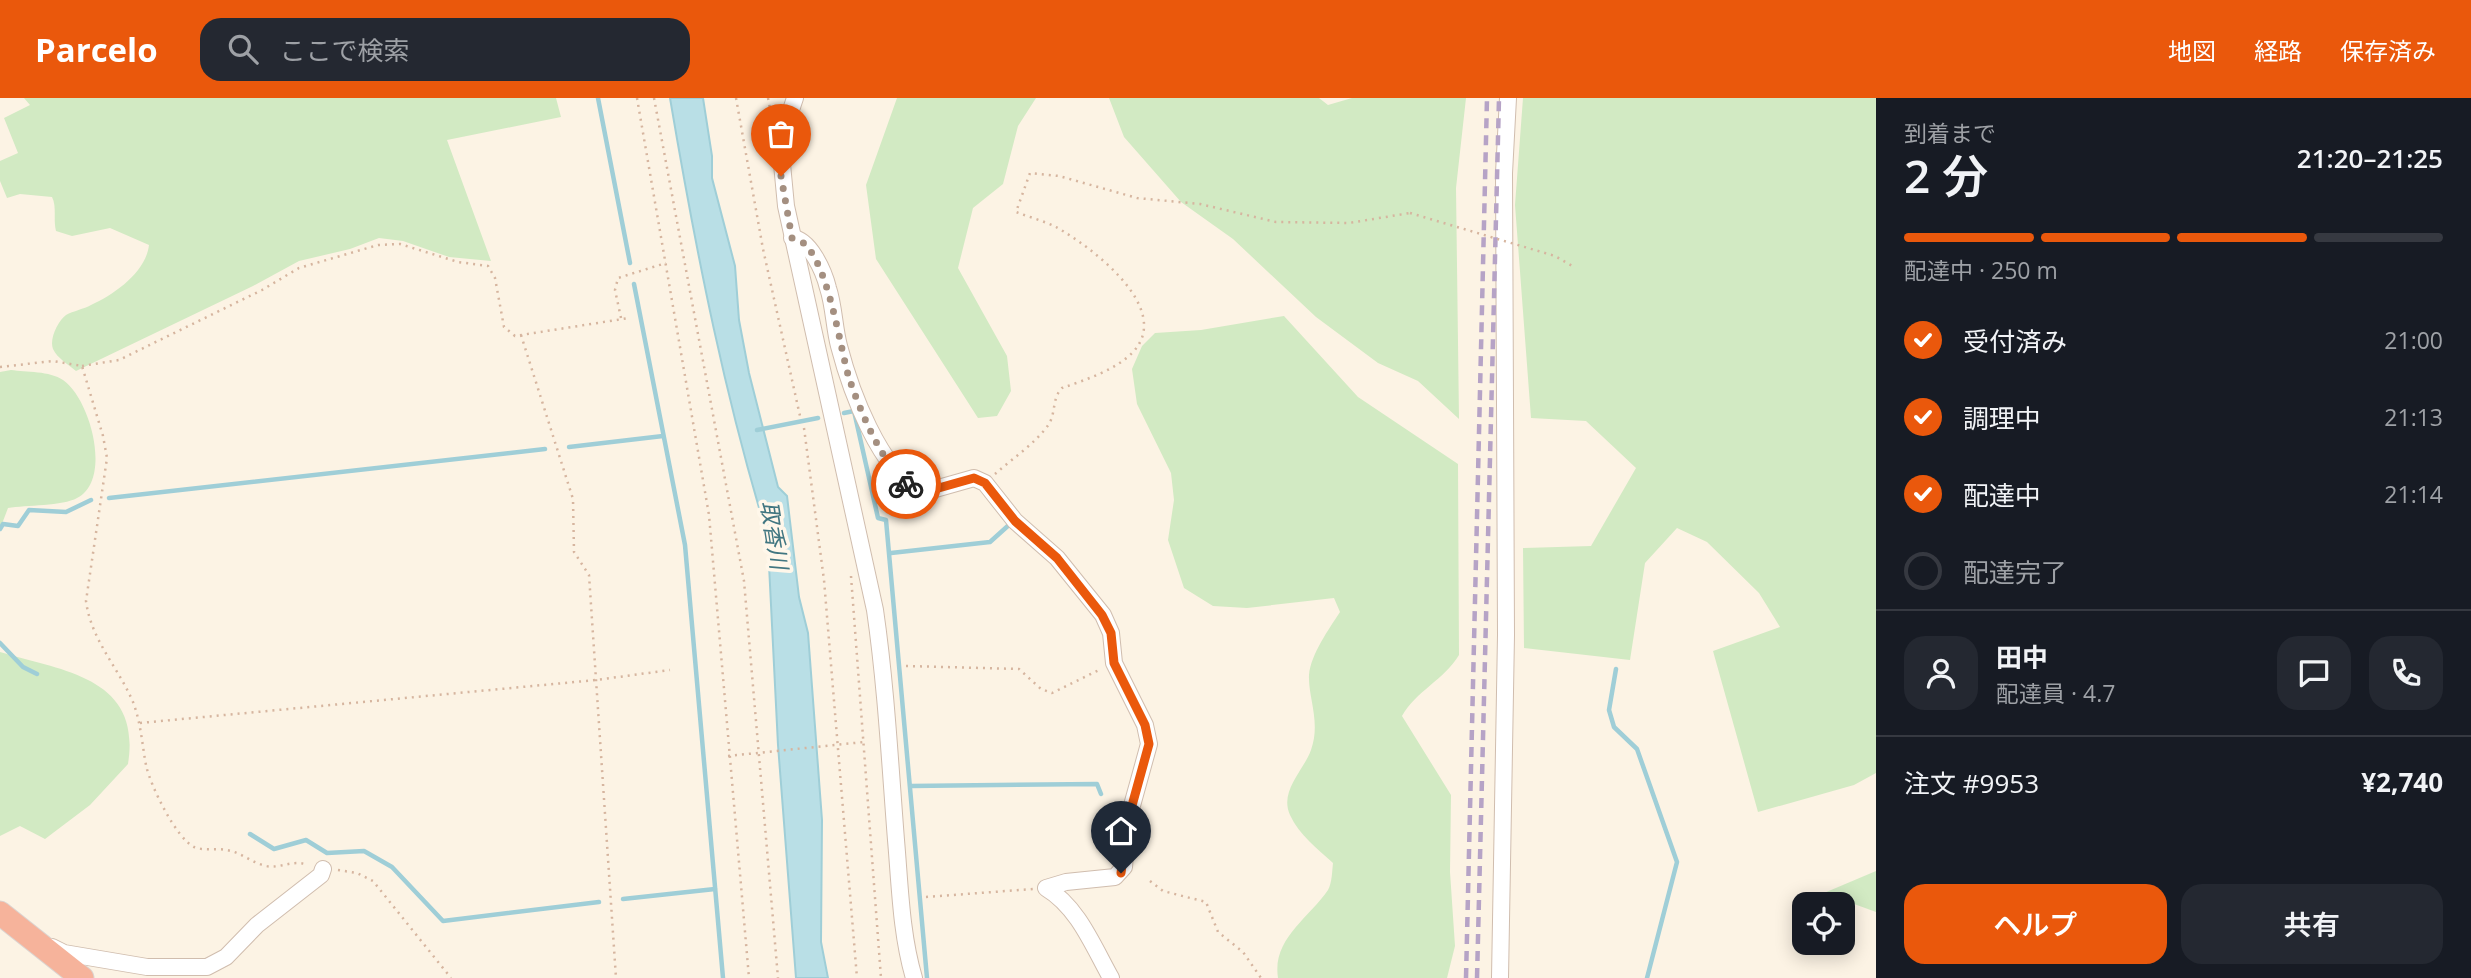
<!DOCTYPE html>
<html lang="ja">
<meta charset="utf-8">
<style>
:root{--surface:#171b24;--page:#242831;--text:#f1f3f6;--muted:#9ea1a6;--line:#363941;--accent:#ea580c}
body{margin:0;font-family:"Open Sans","Noto Sans JP",sans-serif;background:var(--page);color:var(--text);height:100vh;display:flex;flex-direction:column;font-size:26px;white-space:nowrap}
*{box-sizing:border-box;margin:0}
p{font-size:23px;color:var(--muted)}
.icon{flex:none;width:38px;height:38px;fill:none;stroke:currentColor;stroke-width:2;stroke-linecap:round;stroke-linejoin:round}
.map{position:relative;flex:1;overflow:hidden}
.side{display:flex;flex-direction:column;background:var(--surface);width:595px}
.side>*{flex:none}
.controls{position:absolute;left:1792px;top:794px;display:grid;gap:14px}
.controls a{display:grid;place-items:center;width:63px;height:63px;border-radius:14px;background:var(--surface);box-shadow:0 4px 18px #0003;font-size:35px}
.pin{position:absolute;display:grid;place-items:center;width:60px;height:60px;color:#fff;margin:-72px -30px;border-radius:50% 50% 50% 0;rotate:-45deg;box-shadow:0 0 7px #0007}
.pin .icon{rotate:45deg}
.courier{position:absolute;display:grid;place-items:center;width:70px;height:70px;margin:-35px;border:5px solid #ea580c;border-radius:50%;background:#fff;color:#222;box-shadow:0 2px 9px #0007}
.headline em{font-style:normal;font-weight:600}
.headline div{display:flex;flex-direction:column-reverse}
.headline{display:flex;align-items:center;justify-content:space-between;height:119px;padding:0 28px}
h1{font-size:46px;font-weight:600;line-height:52px}
.bar{display:grid;grid-template-columns:repeat(4,1fr);gap:10px 7px;align-content:center;height:84px;padding:0 28px}
.bar i{height:9px;border-radius:5px;background:var(--line)}
.bar .on{background:var(--accent)}
.bar p{grid-column:span 4}
.line{display:flex;align-items:center;gap:18px;padding:0 28px;border-top:2px solid var(--line)}
.line div{flex:1}
.round{display:grid;place-items:center;flex:none;width:74px;height:74px;border-radius:21px;background:var(--page)}
ol{padding:0 28px;list-style:none}
li{display:flex;align-items:center;gap:21px;height:77px}
li p{margin-inline-start:auto}
li .icon{padding:7px;border-radius:50%;background:var(--accent);color:#fff;stroke-width:4}
li:last-child{color:var(--muted)}
li i{width:38px;height:38px;border:4px solid var(--line);border-radius:50%}
.primary-button{display:flex;gap:14px;margin-top:auto;padding:14px 28px}
.primary-button a{flex:1;height:80px;border-radius:21px;background:var(--accent);color:#fff;font-size:28px;font-weight:600;line-height:80px;text-align:center}
.primary-button a+a{background:var(--page);color:var(--text)}
header{display:flex;align-items:center;gap:42px;box-sizing:border-box;height:98px;padding:0 35px;background:var(--accent);color:#fff}
header strong{font-size:33px}
nav{display:flex;gap:38px;margin-inline-start:auto;font-size:24px}
.search{width:490px;height:63px;background:var(--page);display:flex;align-items:center;gap:18px;box-sizing:border-box;padding:0 24px;border-radius:21px;color:var(--muted);font-size:26px}
main{display:flex;flex:1;min-height:0}
.map>svg:first-child{display:block}
.green{fill:#d2eac3}
.water{fill:#b9dfe6;stroke:#9fced7;stroke-width:2}
.lines{fill:none;stroke-linecap:round;stroke-linejoin:round}
.stream{stroke:#9fced7;stroke-width:4.5}
.minor-casing{stroke:#d0bdae;stroke-width:18}
.highway-casing{stroke:#dbd4d0;stroke-width:25}
.path{stroke:#d6b59f;stroke-width:2.5;stroke-dasharray:2 5;stroke-linecap:butt}
.minor{stroke:#fff;stroke-width:16}
.highway{stroke:#f6b39b;stroke-width:23}
.rail{stroke:#b6a3c6;stroke-width:4.5;stroke-dasharray:10 7;stroke-linecap:butt}
.path-bridge{stroke:#d6b59f;stroke-width:2.5;stroke-dasharray:2 5;stroke-linecap:butt}
.done{stroke:#a48f80;stroke-width:7;stroke-dasharray:0 12.6}
.route{stroke:#ea580c;stroke-width:9}
.labels{text-anchor:middle;dominant-baseline:central;stroke-width:7;stroke-linejoin:round;paint-order:stroke}
.water-label{font-size:23px;font-style:italic;fill:#417681;stroke:#fff7ea}
</style>
<header>
<strong>Parcelo</strong>
<div class="search"><svg class="icon" aria-label="search" viewBox="0 0 24 24"><circle cx="10" cy="10" r="6"/><path d="M15 15l6 6"/></svg>ここで検索</div>
<nav><a>地図</a><a>経路</a><a>保存済み</a></nav>
</header>
<main>
<div class="map">
<svg width="1876" height="880" viewBox="0 0 1876 880">
<rect width="100%" height="100%" fill="#fcf3e4"/>
<g class="green">
<path d="M24 0H556L561 19 447 42 491 163 449 159 403 143 379 140 350 151 299 163 253 188 76 273C69 267 57 260 53 251 49 241 58 223 66 217 73 213 84 211 91 207 115 196 146 174 149 147L110 130 72 138 56 133C53 121 57 109 52 99L20 96 7 100 0 83V63L18 55 4 20 30 7Z"/>
<polygon points="897,0 1036,0 1018,28 1003,86 973,110 958,170 1007,258 1011,293 997,318 978,320 876,161 866,87"/>
<polygon points="1109,0 1319,0 1328,7 1352,0 1466,0 1456,90 1459,321 1418,283 1378,265 1316,219 1233,141 1181,104 1124,39"/>
<polygon points="1523,0 1876,0 1876,675 1854,687 1758,714 1713,553 1780,529 1759,495 1707,444 1677,430 1645,465 1630,562 1524,550 1523,450 1591,448 1636,370 1586,323 1531,320 1515,107"/>
<path d="M1284 218 1358 299 1458 366 1459 557C1444 582 1416 593 1402 618L1451 697 1450 774 1455 848 1447 880H1278C1272 841 1308 821 1328 792 1332 785 1332 774 1333 765 1318 751 1299 737 1290 717 1279 693 1304 672 1311 652 1321 624 1308 600 1309 577 1311 556 1329 531 1340 514L1334 500 1247 510 1213 508 1184 490 1168 442 1174 402 1171 375 1137 306 1132 271 1142 248 1155 235 1201 232Z"/>
<path d="M11 272C26 274 50 273 63 282 90 300 113 382 77 400 63 408 26 407 8 410L0 431V274Z"/>
<path d="M0 554C63 573 142 579 128 666L90 707 45 741 20 728 0 738Z"/>
<polygon points="1876,773 1876,814 1824,795"/>
</g>
<path class="water" d="M670 0H703L712 58V80L735 168 739 222 749 275 778 389 787 398 799 499 808 535 822 722 821 844 828 880H796L778 647 769 467 773 456C726 307 696 154 670 0Z"/>
<g class="lines">
<g class="stream">
<polyline points="598,0 630,165"/>
<polyline points="634,186 685,447 723,880"/>
<polyline points="844,315 854,313 878,420 886,422 927,880"/>
<polyline points="757,332 818,320"/>
<polyline points="569,349 663,338"/>
<polyline points="109,400 545,351"/>
<polyline points="0,431 3,426 18,428 29,412 66,414 91,402"/>
<polyline points="891,455 990,444 1010,426"/>
<polyline points="0,545 23,569 37,576"/>
<polyline points="1616,571 1609,612 1614,629 1637,651 1677,764 1647,880"/>
<polyline points="911,688 1097,686 1101,696"/>
<polyline points="250,736 274,751 306,742 327,755 364,753 392,769 443,823 599,804"/>
<polyline points="623,801 715,791"/>
</g>
<g class="minor-casing">
<g id="minor">
<path d="M795 0 780 45 786 108 875 512C886 588 890 665 896 742 900 788 901 836 914 880"/>
<path d="M792 140C810 141 824 174 828 190 834 208 834 229 839 248 851 294 879 370 921 395L974 380 985 385 1015 423 1057 460 1103 517 1111 535 1114 565 1145 627 1149 646 1128 722 1124 769 1115 779 1066 784 1046 790C1078 809 1093 848 1111 880"/>
<polyline points="52,849 64,855 147,869 207,869 226,859 257,827 321,777 323,771"/>
<polyline points="1500,880 1506,537 1504,75 1508,0"/>
</g>
</g>
<g class="highway-casing">
<polyline id="highway" points="0,815 82,880"/>
</g>
<g class="path">
<polyline points="637,0 709,417 749,880"/>
<polyline points="654,0 744,483 778,880"/>
<polyline points="736,0 763,151 800,318"/>
<polyline points="768,0 772,21"/>
<polyline points="621,220 615,192 618,180 666,165"/>
<polyline points="521,237 573,401 574,454 589,477 616,880"/>
<polyline points="82,268 119,262 262,192 299,170 378,147 400,146 458,164 488,168 495,180 504,229 515,238 629,220"/>
<path d="M0 269 53 263 82 268 103 338 107 360 86 503C91 542 118 569 133 604 141 625 142 646 146 667 150 687 176 740 194 749 204 753 216 750 226 752 241 754 252 765 266 768 281 771 292 761 308 767"/>
<polyline points="804,330 824,482 857,880"/>
<path d="M995 376C1013 360 1036 345 1049 326 1056 314 1052 300 1062 290 1085 282 1116 272 1133 254 1174 210 1090 148 1056 129 1044 123 1029 119 1016 114L1030 75 1059 78 1137 100 1200 106 1276 124 1349 125 1410 115"/>
<polyline points="851,478 881,880"/>
<polyline points="906,568 1019,571 1041,591 1052,595 1101,571"/>
<polyline points="140,625 596,582 670,572"/>
<polyline points="728,658 864,644"/>
<polyline points="338,772 357,775 373,783 451,880"/>
<polyline points="1150,783 1163,793 1206,804 1218,834 1243,854 1261,880"/>
<polyline points="926,799 1033,791"/>
</g>
<use href="#minor" class="minor"/>
<use href="#highway" class="highway"/>
<g class="rail">
<polyline points="1466,880 1487,0"/>
<polyline points="1477,880 1499,0"/>
</g>
<polyline class="path-bridge" points="1410,115 1555,158 1574,169"/>
</g>
<g class="lines">
<path class="done" d="M781 78 792 140C827 142 840 255 850 283 862 317 880 360 906 386"/>
<polyline class="route" points="906,386 921,395 974,380 985,385 1015,423 1057,460 1102,517 1111,535 1114,565 1145,627 1149,646 1128,722 1121,775"/>
</g>
<g class="labels">
<g class="water-label">
<text transform="translate(775 437) rotate(81)">取香川</text>
</g>
</g>
</svg>
<div class="controls">
<a><svg class="icon" aria-label="locate" viewBox="0 0 24 24"><circle cx="12" cy="12" r="6"/><path d="M12 2v4M12 18v4M2 12h4M18 12h4"/></svg></a>
</div>
<div class="pin" style="left:781px;top:78px;background:#ea580c"><svg class="icon" aria-label="bag" viewBox="0 0 24 24"><path d="M5 8h14l-1 12H6zM9 8a3 3 0 0 1 6 0"/></svg></div>
<div class="pin" style="left:1121px;top:775px;background:#1f2937"><svg class="icon" aria-label="home" viewBox="0 0 24 24"><path d="M3 11l9-7 9 7M6 9v11h12V9"/></svg></div>
<div class="courier" style="left:906px;top:386px"><svg class="icon" aria-label="bike" viewBox="0 0 24 24"><circle cx="6" cy="16" r="4"/><circle cx="18" cy="16" r="4"/><path d="M6 16l4-8h5l3 8M10 8l3 8H6M13 5h3"/></svg></div>
</div>
<section class="side">
<div class="headline"><div><h1>2 分</h1><p>到着まで</p></div><em>21:20–21:25</em></div>
<div class="bar"><i class="on"></i><i class="on"></i><i class="on"></i><i></i><p>配達中 · 250 m</p></div>
<ol>
<li><svg class="icon" aria-label="check" viewBox="0 0 24 24"><path d="M5 12l5 5 9-10"/></svg>受付済み<p>21:00</p></li>
<li><svg class="icon" aria-label="check" viewBox="0 0 24 24"><path d="M5 12l5 5 9-10"/></svg>調理中<p>21:13</p></li>
<li><svg class="icon" aria-label="check" viewBox="0 0 24 24"><path d="M5 12l5 5 9-10"/></svg>配達中<p>21:14</p></li>
<li><i></i>配達完了</li>
</ol>
<div class="line" style="height:126px"><a class="round"><svg class="icon" aria-label="person" viewBox="0 0 24 24"><circle cx="12" cy="8" r="4"/><path d="M4 21q1-7 8-7t8 7"/></svg></a><div><b>田中</b><p>配達員 · 4.7</p></div><a class="round"><svg class="icon" aria-label="chat" viewBox="0 0 24 24"><path d="M4 5h16v11H9l-5 4z"/></svg></a><a class="round"><svg class="icon" aria-label="phone" viewBox="0 0 24 24"><path d="M5 4h4l2 5-3 2q2 4 5 5l2-3 5 2v4C11 20 4 13 5 4z"/></svg></a></div>
<div class="line" style="height:91px"><div>注文 #9953</div><b>¥2,740</b></div>
<div class="primary-button"><a>ヘルプ</a><a>共有</a></div>
</section>
</main>
